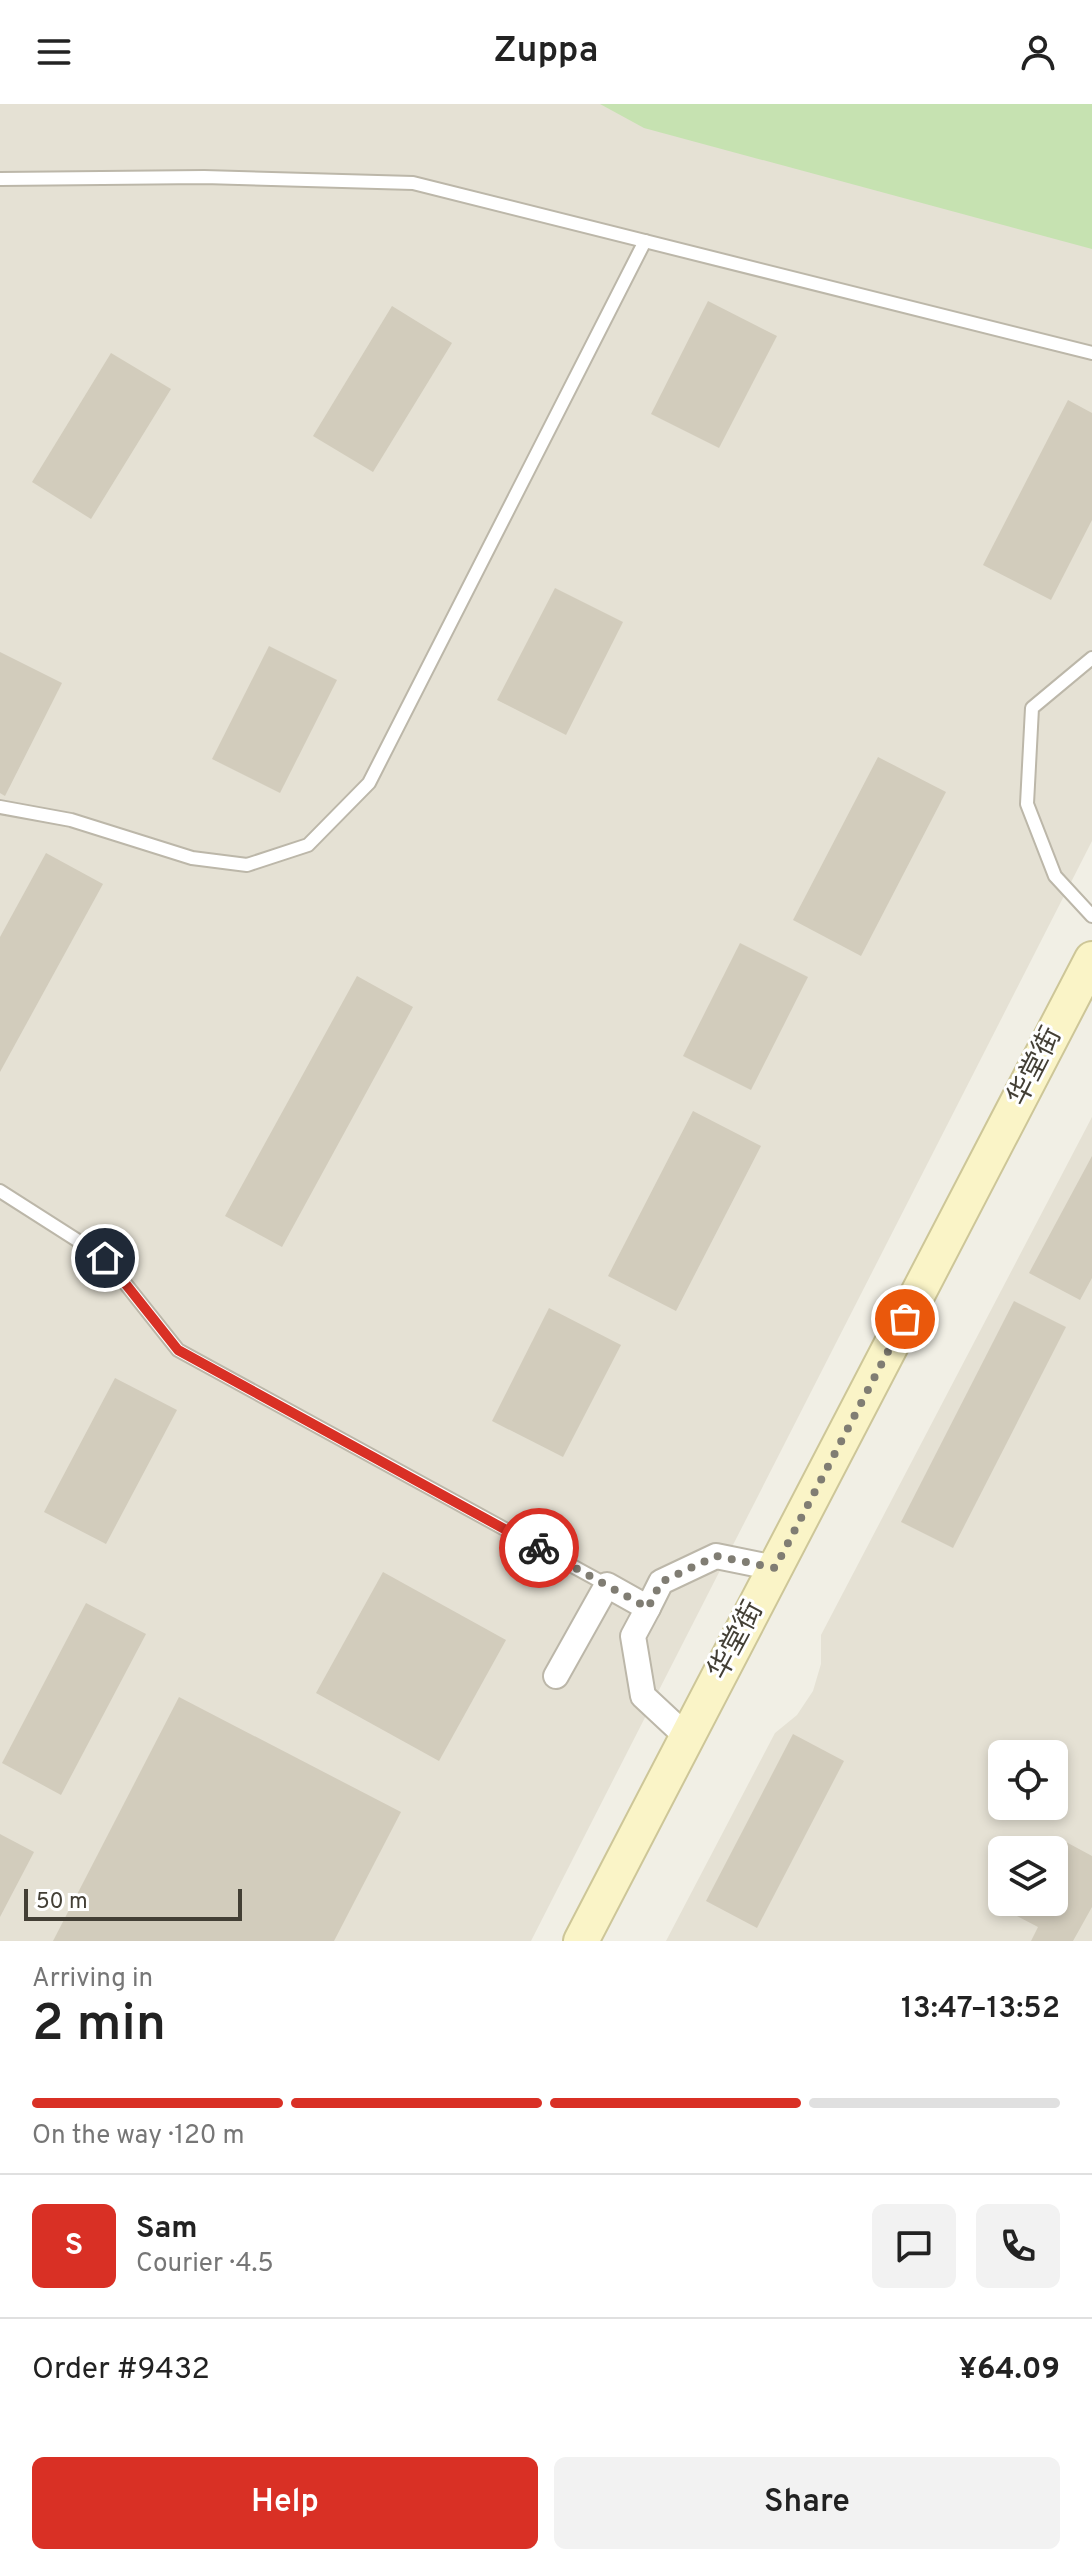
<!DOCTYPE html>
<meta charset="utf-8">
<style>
:root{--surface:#fff;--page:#f2f2f2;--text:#222;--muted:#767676;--line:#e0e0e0;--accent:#d93025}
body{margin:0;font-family:Overpass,"Noto Sans SC",sans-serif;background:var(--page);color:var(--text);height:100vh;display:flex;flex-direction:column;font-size:30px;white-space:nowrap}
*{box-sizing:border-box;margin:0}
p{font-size:26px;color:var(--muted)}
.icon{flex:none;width:44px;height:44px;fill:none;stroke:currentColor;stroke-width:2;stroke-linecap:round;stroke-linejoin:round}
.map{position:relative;height:1837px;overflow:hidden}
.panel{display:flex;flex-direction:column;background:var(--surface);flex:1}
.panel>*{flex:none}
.buttons{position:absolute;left:988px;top:1636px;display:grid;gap:16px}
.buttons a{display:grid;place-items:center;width:80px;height:80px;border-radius:12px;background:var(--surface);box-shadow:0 4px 12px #0003;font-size:40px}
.scale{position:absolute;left:24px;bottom:20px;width:218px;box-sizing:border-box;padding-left:8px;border:4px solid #433f35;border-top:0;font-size:22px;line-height:28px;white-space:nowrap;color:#433f35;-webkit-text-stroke:6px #fff;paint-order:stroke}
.pin{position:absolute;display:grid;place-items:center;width:68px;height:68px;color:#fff;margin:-34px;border:4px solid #fff;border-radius:50%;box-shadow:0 2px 8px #0007}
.courier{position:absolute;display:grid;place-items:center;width:80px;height:80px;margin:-40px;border:6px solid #d93025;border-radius:50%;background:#fff;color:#222;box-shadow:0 2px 10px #0007}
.summary em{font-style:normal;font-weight:600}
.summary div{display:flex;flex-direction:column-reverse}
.summary{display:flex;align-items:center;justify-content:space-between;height:136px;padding:0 32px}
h1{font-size:52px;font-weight:600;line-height:60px}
.bar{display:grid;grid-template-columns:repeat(4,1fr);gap:12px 8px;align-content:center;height:96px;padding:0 32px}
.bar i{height:10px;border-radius:6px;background:var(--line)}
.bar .selected{background:var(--accent)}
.bar p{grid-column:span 4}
.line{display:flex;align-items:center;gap:20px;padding:0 32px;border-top:2px solid var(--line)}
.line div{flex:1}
.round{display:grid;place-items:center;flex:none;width:84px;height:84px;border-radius:12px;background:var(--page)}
.cta{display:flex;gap:16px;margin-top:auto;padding:16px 32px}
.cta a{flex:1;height:92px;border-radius:12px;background:var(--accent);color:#fff;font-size:32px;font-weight:600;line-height:92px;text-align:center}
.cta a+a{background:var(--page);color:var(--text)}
header{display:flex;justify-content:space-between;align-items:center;height:104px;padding:0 32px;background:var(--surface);font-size:36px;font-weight:600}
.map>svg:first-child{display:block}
.residential{fill:#e5e1d4;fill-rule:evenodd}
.green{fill:#c6e2b1}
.building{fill:#d2ccbc}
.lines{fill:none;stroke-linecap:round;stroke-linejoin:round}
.lane-casing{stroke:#bcb7a9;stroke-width:16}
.street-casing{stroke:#bcb7a9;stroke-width:28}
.secondary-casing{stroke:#cdc698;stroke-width:38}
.lane{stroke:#fff;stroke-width:12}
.street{stroke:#fff;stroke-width:24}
.secondary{stroke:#faf4c7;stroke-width:34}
.done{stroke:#807d73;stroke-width:8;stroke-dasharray:0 14.4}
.route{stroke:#d93025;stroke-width:10}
.labels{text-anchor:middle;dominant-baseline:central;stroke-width:6;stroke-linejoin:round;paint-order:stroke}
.street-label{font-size:28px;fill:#433f35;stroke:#fff}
</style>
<header><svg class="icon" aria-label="menu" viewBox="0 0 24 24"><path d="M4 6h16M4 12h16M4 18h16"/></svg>Zuppa<svg class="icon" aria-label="person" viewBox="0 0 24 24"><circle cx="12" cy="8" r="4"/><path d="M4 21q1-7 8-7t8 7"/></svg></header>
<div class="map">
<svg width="1092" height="1837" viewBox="0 0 1092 1837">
<rect width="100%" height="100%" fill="#f1efe5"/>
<g class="residential">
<polygon points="0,0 1092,0 1092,737 531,1837 0,1837"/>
<path d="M1092 1013V1837H666L775 1629 797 1611 813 1587 821 1560V1531ZM1002 1650H1054V1702H1002ZM1002 1746H1054V1798H1002Z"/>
</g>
<polygon class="green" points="600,0 1092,0 1092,145 644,24"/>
<g class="building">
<polygon points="708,197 777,232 719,344 651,310"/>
<polygon points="392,202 452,239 373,368 313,332"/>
<polygon points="111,249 171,285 91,415 32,378"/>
<polygon points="1068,296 1092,309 1092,416 1051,496 983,461"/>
<polygon points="555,484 623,518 566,631 497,596"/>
<polygon points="269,542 337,576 280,689 212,655"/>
<polygon points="0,548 62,579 5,692 0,689"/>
<polygon points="878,653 946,688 861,852 793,816"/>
<polygon points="46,749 103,780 0,968 0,833"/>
<polygon points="740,839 808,873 751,986 683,952"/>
<polygon points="357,872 413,903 282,1143 225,1112"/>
<polygon points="693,1007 761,1042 676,1207 608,1172"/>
<polygon points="1092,1052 1092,1174 1080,1196 1029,1169"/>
<polygon points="1014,1197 1066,1223 953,1444 901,1418"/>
<polygon points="549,1204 621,1241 563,1353 492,1317"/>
<polygon points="115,1274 177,1306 106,1440 44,1408"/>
<polygon points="383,1468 506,1536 439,1657 316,1589"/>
<polygon points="86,1499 146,1530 61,1691 2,1659"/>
<polygon points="179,1593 401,1708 334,1837 53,1837"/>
<polygon points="793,1630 844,1657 757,1824 706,1797"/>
<polygon points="0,1730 34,1748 0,1813"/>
<polygon points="1055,1732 1092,1752 1092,1803 1073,1837 1031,1837 1038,1823 1013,1810 1019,1798 1054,1798 1054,1746 1047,1746"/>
</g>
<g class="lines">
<g class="lane-casing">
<g id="lane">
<polyline points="0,75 204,73 413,79 1092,249"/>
<polyline points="1092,554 1032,604 1027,700 1055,772 1092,812"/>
<polyline points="0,703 71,716 192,754 247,761 308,741 369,679 645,137"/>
<polyline points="0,1087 105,1154 178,1246 607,1481"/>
</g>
</g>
<g class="street-casing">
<g id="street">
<polyline points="556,1572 607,1481 648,1504"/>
<polyline points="687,1633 643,1592 633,1532 648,1504 661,1478 716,1452 775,1464"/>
</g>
</g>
<g class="secondary-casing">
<polyline id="secondary" points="581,1837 1092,855"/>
</g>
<use href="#lane" class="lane"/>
<use href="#street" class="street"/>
<use href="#secondary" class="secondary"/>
</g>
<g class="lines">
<polyline class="done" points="539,1444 648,1504 661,1478 716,1452 775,1464 905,1215"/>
<polyline class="route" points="105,1154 178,1246 539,1444"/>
</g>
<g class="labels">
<g class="street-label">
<text transform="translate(1036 963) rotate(-63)">华堂街</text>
<text transform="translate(737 1537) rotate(-62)">华堂街</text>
</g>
</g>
</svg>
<div class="buttons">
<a><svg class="icon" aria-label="locate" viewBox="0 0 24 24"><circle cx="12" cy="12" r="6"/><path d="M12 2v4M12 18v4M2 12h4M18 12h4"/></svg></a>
<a><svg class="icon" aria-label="layers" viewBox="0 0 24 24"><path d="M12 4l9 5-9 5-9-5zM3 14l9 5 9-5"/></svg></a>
</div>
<div class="scale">50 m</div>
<div class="pin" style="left:905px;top:1215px;background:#ea580c"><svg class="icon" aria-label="bag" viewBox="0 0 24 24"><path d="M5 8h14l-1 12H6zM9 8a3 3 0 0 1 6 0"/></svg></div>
<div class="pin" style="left:105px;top:1154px;background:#1f2937"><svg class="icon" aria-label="home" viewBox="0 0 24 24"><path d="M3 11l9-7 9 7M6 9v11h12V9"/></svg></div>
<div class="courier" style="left:539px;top:1444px"><svg class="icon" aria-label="bike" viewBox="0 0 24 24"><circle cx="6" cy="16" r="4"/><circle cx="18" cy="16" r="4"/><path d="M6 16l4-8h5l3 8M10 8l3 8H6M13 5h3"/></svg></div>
</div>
<section class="panel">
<div class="summary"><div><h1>2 min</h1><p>Arriving in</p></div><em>13:47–13:52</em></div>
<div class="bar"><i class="selected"></i><i class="selected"></i><i class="selected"></i><i></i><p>On the way · 120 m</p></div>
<div class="line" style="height:144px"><b class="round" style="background:var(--accent);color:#fff">S</b><div><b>Sam</b><p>Courier · 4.5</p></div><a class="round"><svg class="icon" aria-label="chat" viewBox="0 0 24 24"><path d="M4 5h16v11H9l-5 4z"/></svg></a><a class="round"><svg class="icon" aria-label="phone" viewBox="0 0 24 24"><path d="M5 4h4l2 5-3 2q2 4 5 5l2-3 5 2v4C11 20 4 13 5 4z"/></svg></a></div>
<div class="line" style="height:104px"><div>Order #9432</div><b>¥64.09</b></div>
<div class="cta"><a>Help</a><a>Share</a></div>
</section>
